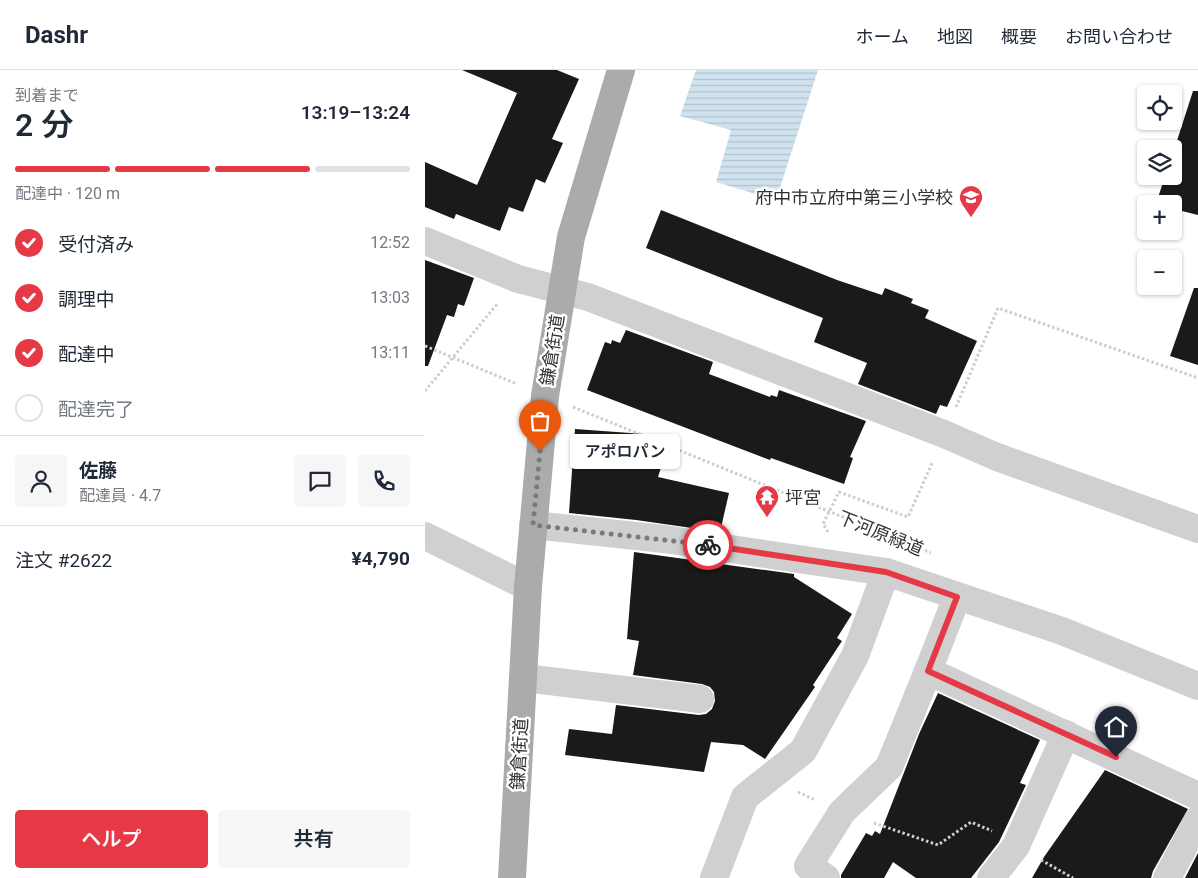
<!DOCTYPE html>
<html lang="ja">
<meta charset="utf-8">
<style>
:root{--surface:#fff;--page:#f6f6f7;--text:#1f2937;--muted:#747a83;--line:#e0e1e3;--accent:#e63946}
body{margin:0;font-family:Roboto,"Noto Sans JP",sans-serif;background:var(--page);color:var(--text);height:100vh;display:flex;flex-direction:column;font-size:19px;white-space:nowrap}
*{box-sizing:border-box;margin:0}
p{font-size:16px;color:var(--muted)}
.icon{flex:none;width:28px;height:28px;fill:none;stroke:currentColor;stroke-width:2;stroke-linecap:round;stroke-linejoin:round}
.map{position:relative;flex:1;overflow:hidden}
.side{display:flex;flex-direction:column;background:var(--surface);width:425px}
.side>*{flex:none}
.tools{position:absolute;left:712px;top:15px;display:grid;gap:10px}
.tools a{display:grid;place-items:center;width:45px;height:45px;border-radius:5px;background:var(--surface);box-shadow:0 1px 4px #0004;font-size:25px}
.pin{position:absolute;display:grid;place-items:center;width:42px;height:42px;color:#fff;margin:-51px -21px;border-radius:50% 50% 50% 0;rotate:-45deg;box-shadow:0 0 5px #0007}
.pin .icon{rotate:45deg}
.courier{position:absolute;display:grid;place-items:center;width:50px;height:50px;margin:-25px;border:4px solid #e63946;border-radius:50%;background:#fff;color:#222;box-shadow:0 1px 6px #0007}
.bubble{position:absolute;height:35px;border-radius:5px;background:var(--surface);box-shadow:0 1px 4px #0004;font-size:16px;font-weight:600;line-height:35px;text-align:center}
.overview em{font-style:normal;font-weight:600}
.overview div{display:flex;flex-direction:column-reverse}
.overview{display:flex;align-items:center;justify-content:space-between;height:85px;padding:0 15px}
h1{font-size:32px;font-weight:600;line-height:38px}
.bar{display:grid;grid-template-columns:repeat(4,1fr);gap:8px 5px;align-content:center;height:60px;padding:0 15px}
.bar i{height:6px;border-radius:4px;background:var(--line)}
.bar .current{background:var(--accent)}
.bar p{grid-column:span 4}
.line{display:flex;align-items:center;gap:12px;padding:0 15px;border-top:1px solid var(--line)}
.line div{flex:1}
.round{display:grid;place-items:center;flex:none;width:52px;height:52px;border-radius:5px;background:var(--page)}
ol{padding:0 15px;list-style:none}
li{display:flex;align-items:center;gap:15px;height:55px}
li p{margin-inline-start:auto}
li .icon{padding:5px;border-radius:50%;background:var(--accent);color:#fff;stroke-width:4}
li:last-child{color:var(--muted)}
li i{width:28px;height:28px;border:2px solid var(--line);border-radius:50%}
.primary-button{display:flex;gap:10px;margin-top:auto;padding:10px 15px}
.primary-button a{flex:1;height:58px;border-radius:5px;background:var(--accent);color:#fff;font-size:20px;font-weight:600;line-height:58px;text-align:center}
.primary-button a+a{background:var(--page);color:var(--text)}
header{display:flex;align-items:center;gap:30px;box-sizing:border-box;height:70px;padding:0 25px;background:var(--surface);border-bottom:1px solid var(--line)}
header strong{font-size:24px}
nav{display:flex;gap:28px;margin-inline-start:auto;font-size:18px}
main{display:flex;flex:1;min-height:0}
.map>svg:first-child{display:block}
.water{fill:url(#water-rules)}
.building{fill:#1a1a1a}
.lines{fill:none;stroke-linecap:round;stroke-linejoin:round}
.path{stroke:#cdcdcd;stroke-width:3;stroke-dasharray:2.5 2.5;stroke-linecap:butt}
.minor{stroke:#d0d0d0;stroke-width:28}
.major{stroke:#ababab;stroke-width:28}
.done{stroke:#7a7a7a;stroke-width:5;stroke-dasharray:0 9}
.route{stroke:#e63946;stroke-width:6}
.labels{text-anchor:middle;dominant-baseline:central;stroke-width:5;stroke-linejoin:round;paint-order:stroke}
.poi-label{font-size:18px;fill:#333;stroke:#fff;text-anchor:end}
.street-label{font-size:18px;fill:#333;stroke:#fff}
</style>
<header>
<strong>Dashr</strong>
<nav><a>ホーム</a><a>地図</a><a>概要</a><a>お問い合わせ</a></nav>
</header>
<main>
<section class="side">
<div class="overview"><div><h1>2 分</h1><p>到着まで</p></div><em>13:19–13:24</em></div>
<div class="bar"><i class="current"></i><i class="current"></i><i class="current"></i><i></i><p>配達中 · 120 m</p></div>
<ol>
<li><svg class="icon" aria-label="check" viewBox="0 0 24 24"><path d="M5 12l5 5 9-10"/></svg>受付済み<p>12:52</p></li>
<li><svg class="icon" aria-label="check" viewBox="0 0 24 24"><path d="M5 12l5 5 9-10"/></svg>調理中<p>13:03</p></li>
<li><svg class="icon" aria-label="check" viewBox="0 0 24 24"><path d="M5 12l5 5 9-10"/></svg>配達中<p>13:11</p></li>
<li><i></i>配達完了</li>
</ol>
<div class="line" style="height:90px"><a class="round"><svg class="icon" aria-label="person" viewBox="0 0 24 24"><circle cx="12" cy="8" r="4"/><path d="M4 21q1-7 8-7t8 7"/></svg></a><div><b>佐藤</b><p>配達員 · 4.7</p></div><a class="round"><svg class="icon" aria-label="chat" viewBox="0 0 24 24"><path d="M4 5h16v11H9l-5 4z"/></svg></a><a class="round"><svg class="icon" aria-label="phone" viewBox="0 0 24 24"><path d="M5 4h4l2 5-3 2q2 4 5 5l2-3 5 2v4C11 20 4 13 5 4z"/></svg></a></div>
<div class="line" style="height:65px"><div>注文 #2622</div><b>¥4,790</b></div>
<div class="primary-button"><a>ヘルプ</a><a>共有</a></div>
</section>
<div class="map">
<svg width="773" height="808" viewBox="0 0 773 808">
<defs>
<pattern id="water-rules" width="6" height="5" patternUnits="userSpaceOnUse" patternTransform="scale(1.25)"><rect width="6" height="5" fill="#cfe2ee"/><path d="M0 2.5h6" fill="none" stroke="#b2c2cd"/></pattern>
</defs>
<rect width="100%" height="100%" fill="#fff"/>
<polygon class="water" points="271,0 393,0 351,130 291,112 306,60 255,46"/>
<g class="building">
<polygon points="37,0 132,0 154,9 127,69 138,73 120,113 111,109 98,142 84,137 75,161 31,144 29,149 0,137 0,92 52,115 92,23"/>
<polygon points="768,21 773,21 773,145 749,139 749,134 731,134 740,106 749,106 749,80"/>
<polygon points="236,140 412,210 457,225 460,218 488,229 486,233 504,240 500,248 552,271 522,337 515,335 511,344 433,314 442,293 389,272 398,248 221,178"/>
<polygon points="0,190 49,208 39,236 33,234 29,247 22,245 3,296 0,296"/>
<polygon points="769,218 773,218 773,295 745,286"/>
<polygon points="201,260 288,292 284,304 345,327 346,325 352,327 354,320 441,351 425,387 428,388 419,414 346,388 345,390 162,320 180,272 186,274 187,270 195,273"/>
<polygon points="150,359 246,366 233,407 304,423 295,462 211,450 144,443"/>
<polygon points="209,482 369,504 369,507 427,544 412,568 417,571 388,615 390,617 340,689 318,675 286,672 279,702 140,685 144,659 187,664 191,635 274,645 281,644 287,639 290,631 289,622 285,617 277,614 208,605 214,571 202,569"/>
<polygon points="513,623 615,670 595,713 601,715 574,772 546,808 491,808 468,792 459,808 416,808 416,805 441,763 447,766 450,761 455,764 494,664"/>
<polygon points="680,700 763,739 728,801 726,808 607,808 619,787"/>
<polygon points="773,783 773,808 760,808"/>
</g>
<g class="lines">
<g class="path">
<polyline points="0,276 92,314"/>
<polyline points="0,321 73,233"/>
<polyline points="148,337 506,483"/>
<polyline points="531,337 573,238 773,308"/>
<polyline points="403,462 398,454 414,422 483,447 508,391"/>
<polyline points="373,722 390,730"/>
<polyline points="449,753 513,775 546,752 567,761"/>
<polyline points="616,790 648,808"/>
</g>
<g class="minor">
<polyline points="0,171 93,209 163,227 519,364 572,387 773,459"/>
<polyline points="108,455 239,469 461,502 637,561 773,616"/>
<polyline points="0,466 103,517"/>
<polyline points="532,527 503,601 773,726"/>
<polyline points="99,608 275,629"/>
<polyline points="289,808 320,727 378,681 430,586 461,502"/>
<polyline points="401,808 383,796 417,742 464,697 503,601"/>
<polyline points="566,808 591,776 641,664"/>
<polyline points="742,808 773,750"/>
</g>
<polyline class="major" points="87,808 103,517 120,326 146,167 196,0"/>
</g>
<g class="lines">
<polyline class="done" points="115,381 108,455 283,475"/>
<polyline class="route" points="283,475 461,502 532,527 503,601 691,687"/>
</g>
<defs>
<g id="school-pin" transform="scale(1.25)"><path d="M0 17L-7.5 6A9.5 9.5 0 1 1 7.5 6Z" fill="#e63946" stroke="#fff"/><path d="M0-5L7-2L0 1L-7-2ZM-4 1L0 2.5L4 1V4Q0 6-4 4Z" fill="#fff"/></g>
<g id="temple-pin" transform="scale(1.25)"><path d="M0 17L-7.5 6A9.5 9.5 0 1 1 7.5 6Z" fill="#e63946" stroke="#fff"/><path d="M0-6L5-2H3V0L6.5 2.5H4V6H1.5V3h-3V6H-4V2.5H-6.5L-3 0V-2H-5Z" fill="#fff"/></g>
</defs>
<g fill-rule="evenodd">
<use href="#school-pin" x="546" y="127"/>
<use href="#temple-pin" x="342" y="427"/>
</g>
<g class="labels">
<g class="poi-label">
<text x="528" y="127">府中市立府中第三小学校</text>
<text x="360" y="427" text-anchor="start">坪宮</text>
</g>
<g class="street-label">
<text transform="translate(127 280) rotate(-81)">鎌倉街道</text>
<text transform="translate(456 463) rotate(22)">下河原緑道</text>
<text transform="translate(94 684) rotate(-87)">鎌倉街道</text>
</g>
</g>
</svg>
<div class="tools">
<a><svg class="icon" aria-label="locate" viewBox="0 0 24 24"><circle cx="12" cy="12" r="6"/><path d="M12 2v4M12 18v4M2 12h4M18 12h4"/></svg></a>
<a><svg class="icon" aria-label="layers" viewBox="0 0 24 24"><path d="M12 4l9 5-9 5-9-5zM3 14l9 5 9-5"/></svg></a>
<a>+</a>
<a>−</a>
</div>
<div class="pin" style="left:115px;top:381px;background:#ea580c"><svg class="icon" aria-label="bag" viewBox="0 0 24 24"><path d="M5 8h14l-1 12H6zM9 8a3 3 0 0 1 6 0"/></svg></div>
<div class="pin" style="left:691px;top:687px;background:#1f2937"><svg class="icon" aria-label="home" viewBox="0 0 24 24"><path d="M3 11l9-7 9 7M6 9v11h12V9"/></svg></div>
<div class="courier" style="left:283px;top:475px"><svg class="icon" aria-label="bike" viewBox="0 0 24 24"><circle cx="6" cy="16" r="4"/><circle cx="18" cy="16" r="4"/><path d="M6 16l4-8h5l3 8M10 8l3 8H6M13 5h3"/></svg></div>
<div class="bubble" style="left:145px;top:364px;width:110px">アポロパン</div>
</div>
</main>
